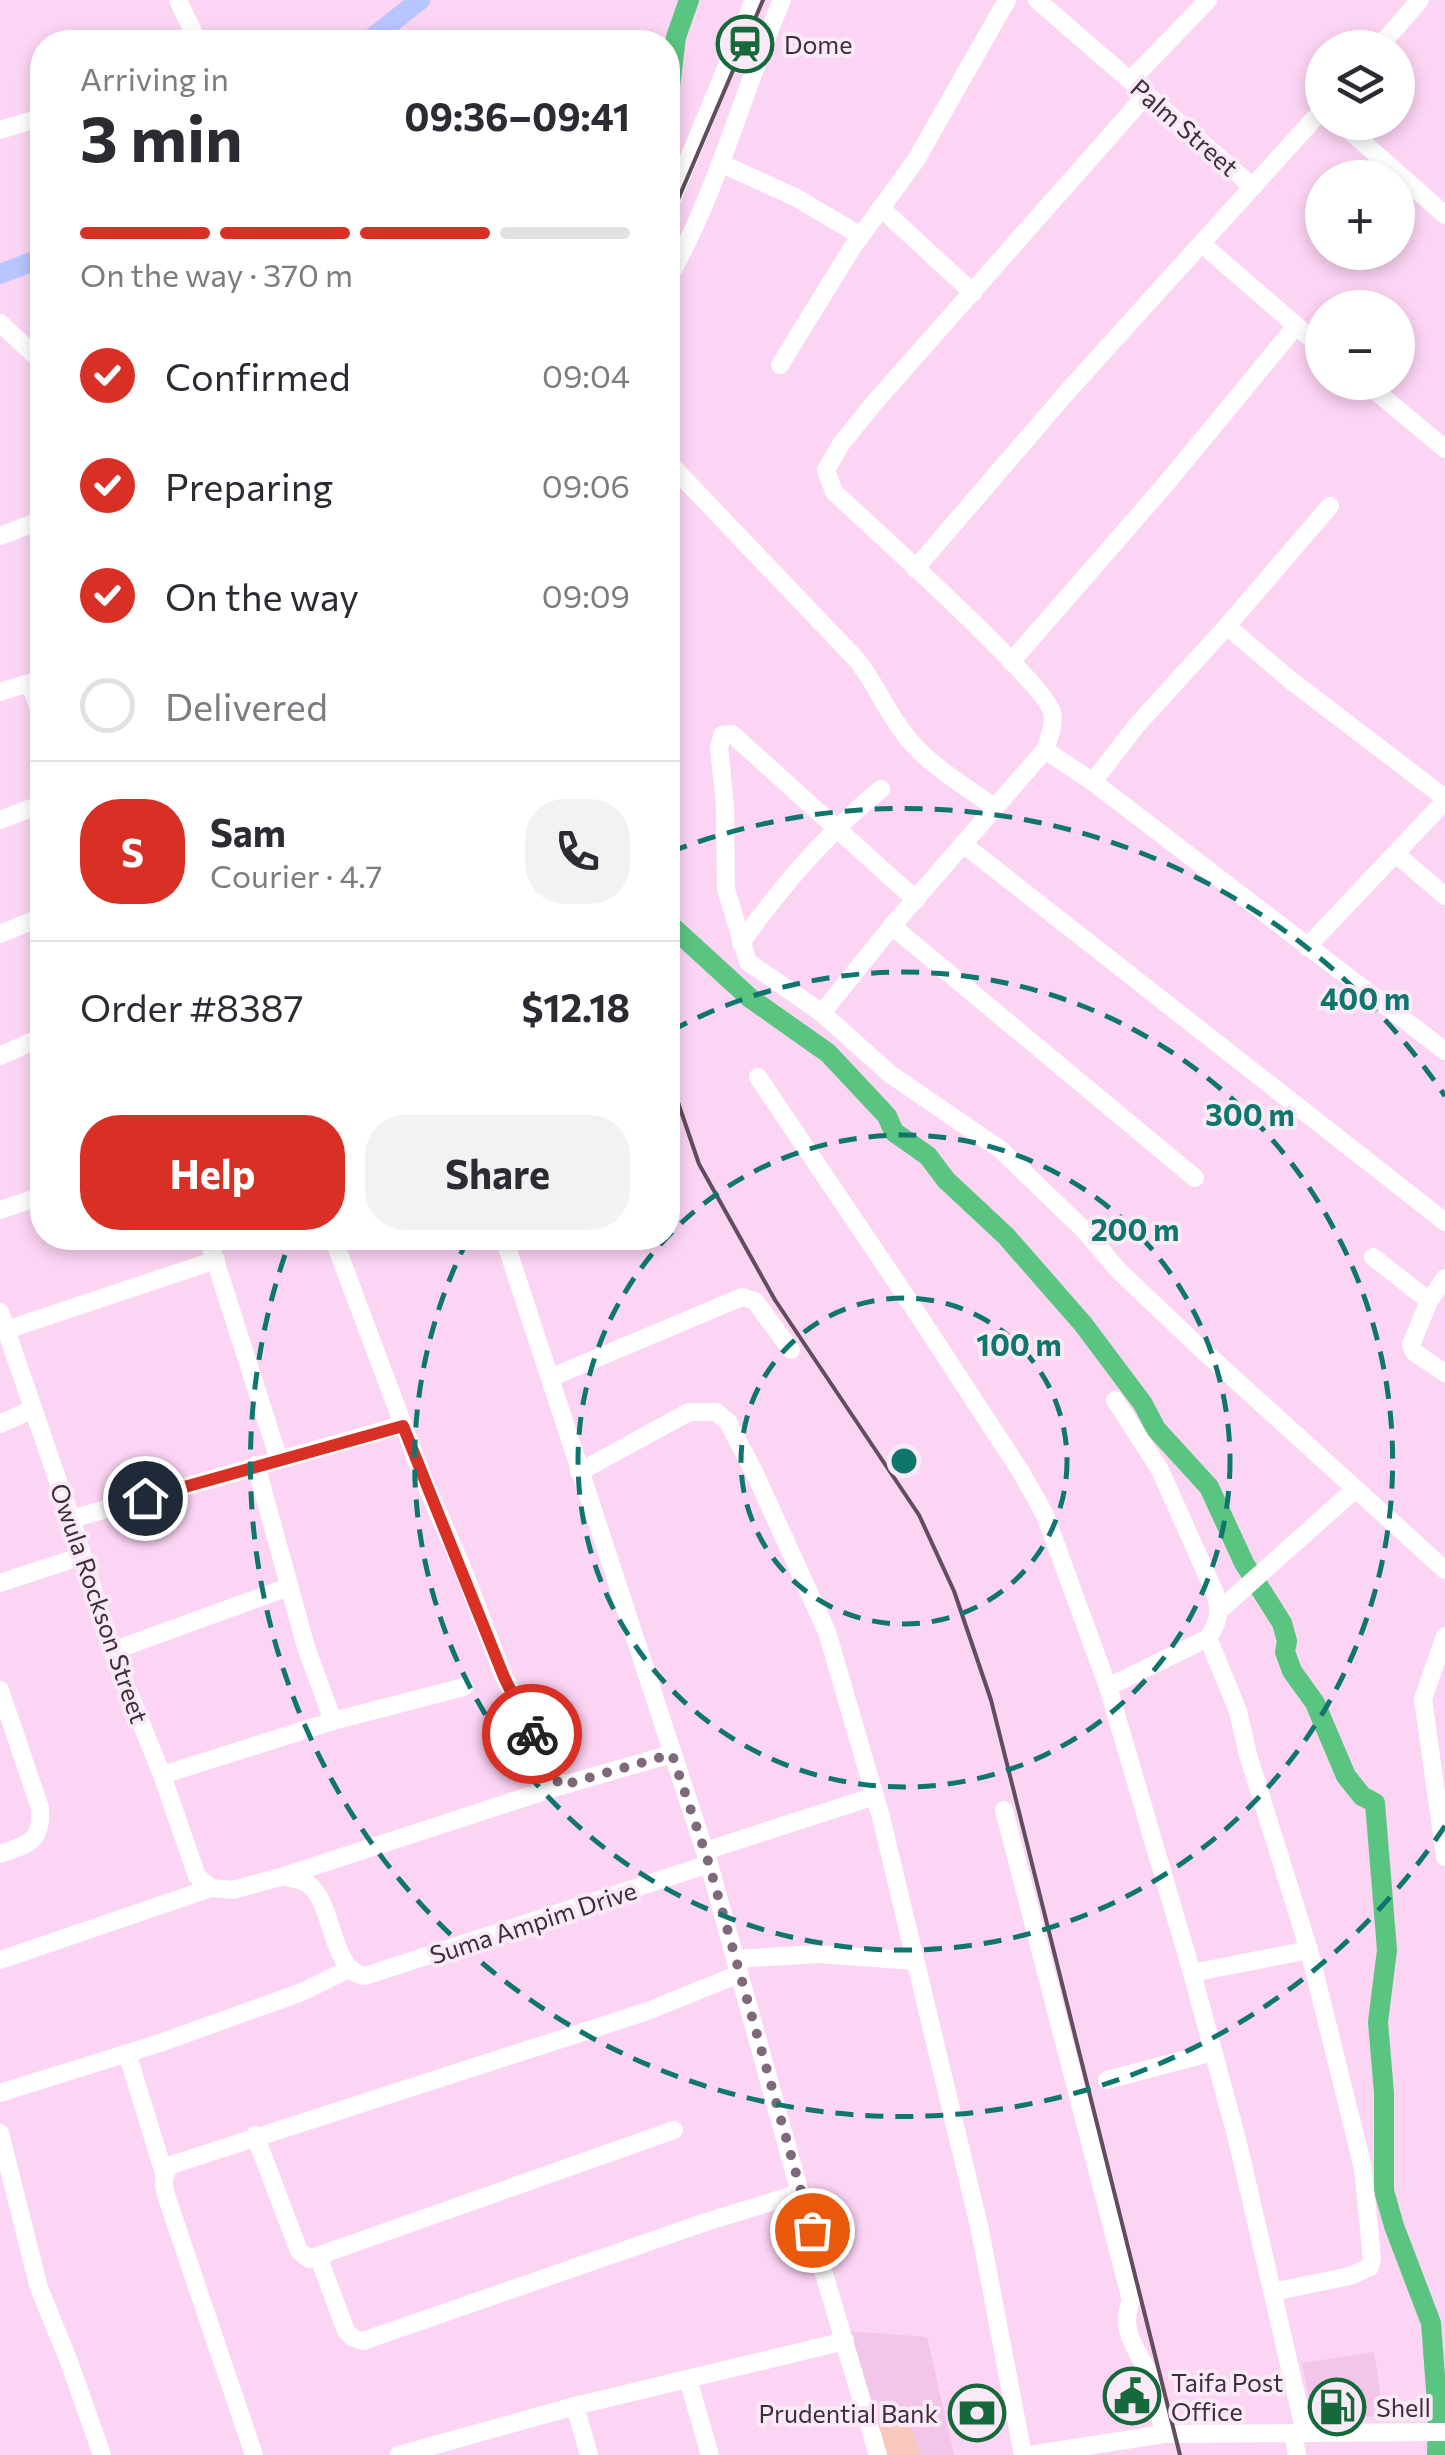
<!DOCTYPE html>
<meta charset="utf-8">
<style>
:root{--surface:#fff;--page:#f2f2f3;--text:#2b2b33;--muted:#7c7c81;--line:#e1e1e2;--accent:#d93025}
body{margin:0;font-family:Commissioner,sans-serif;background:var(--page);color:var(--text);height:100vh;display:flex;flex-direction:column;font-size:38px;white-space:nowrap}
*{box-sizing:border-box;margin:0}
p{font-size:32px;color:var(--muted)}
.icon{flex:none;width:55px;height:55px;fill:none;stroke:currentColor;stroke-width:2;stroke-linecap:round;stroke-linejoin:round}
.map{position:relative;flex:1;overflow:hidden}
.details{position:absolute;left:30px;top:30px;width:650px;height:1220px;display:flex;flex-direction:column;background:var(--surface);border-radius:40px;box-shadow:0 5px 15px #0003}
.details>*{flex:none}
.buttons{position:absolute;left:1305px;top:30px;display:grid;gap:20px}
.buttons a{display:grid;place-items:center;width:110px;height:110px;border-radius:50%;background:var(--surface);box-shadow:0 5px 15px #0003;font-size:50px}
.pin{position:absolute;display:grid;place-items:center;width:85px;height:85px;color:#fff;margin:-42px;border:5px solid #fff;border-radius:50%;box-shadow:0 2px 10px #0007}
.courier{position:absolute;display:grid;place-items:center;width:100px;height:100px;margin:-50px;border:8px solid #d93025;border-radius:50%;background:#fff;color:#222;box-shadow:0 2px 12px #0007}
.headline em{font-style:normal;font-weight:700}
.headline div{display:flex;flex-direction:column-reverse}
.headline{display:flex;align-items:center;justify-content:space-between;height:170px;padding:0 50px}
h1{font-size:65px;font-weight:700;line-height:75px}
.bar{display:grid;grid-template-columns:repeat(4,1fr);gap:15px 10px;align-content:center;height:120px;padding:0 50px}
.bar i{height:12px;border-radius:8px;background:var(--line)}
.bar .selected{background:var(--accent)}
.bar p{grid-column:span 4}
.line{display:flex;align-items:center;gap:25px;padding:0 50px;border-top:2px solid var(--line)}
.line div{flex:1}
.round{display:grid;place-items:center;flex:none;width:105px;height:105px;border-radius:40px;background:var(--page)}
ol{padding:0 50px;list-style:none}
li{display:flex;align-items:center;gap:30px;height:110px}
li p{margin-inline-start:auto}
li .icon{padding:10px;border-radius:50%;background:var(--accent);color:#fff;stroke-width:4}
li:last-child{color:var(--muted)}
li i{width:55px;height:55px;border:5px solid var(--line);border-radius:50%}
.button{display:flex;gap:20px;margin-top:auto;padding:20px 50px}
.button a{flex:1;height:115px;border-radius:40px;background:var(--accent);color:#fff;font-size:40px;font-weight:700;line-height:115px;text-align:center}
.button a+a{background:var(--page);color:var(--text)}
.map>svg:first-child{display:block}
.built{fill:#f2c5e9}
.green{fill:#f9c8bc}
.lines{fill:none;stroke-linecap:round;stroke-linejoin:round}
.river{stroke:#5ac581;stroke-width:20}
.minor{stroke:#fff;stroke-width:18}
.major{stroke:#b8c5fe;stroke-width:20}
.rail{stroke:#614d5d;stroke-width:4}
.done{stroke:#80687c;stroke-width:10;stroke-dasharray:0 18}
.route{stroke:#d93025;stroke-width:12}
.ring{fill:none;stroke:#0f766e;stroke-width:5;stroke-dasharray:18 12}
.labels{text-anchor:middle;dominant-baseline:central;stroke-width:8;stroke-linejoin:round;paint-order:stroke}
.poi-label{font-size:25px;fill:#3e2e3b;stroke:#fae9f6;text-anchor:start}
.street-label{font-size:25px;fill:#3e2e3b;stroke:#fae9f6}
.centre{fill:#0f766e;stroke:#fae9f6;stroke-width:5}
.ring-label{font-size:30px;text-anchor:middle;font-weight:bold;fill:#0f766e;stroke:#fae9f6;stroke-width:8;stroke-linejoin:round;paint-order:stroke}
</style>
<div class="map">
<svg width="1445" height="2455" viewBox="0 0 1445 2455">
<rect width="100%" height="100%" fill="#fcd4f4"/>
<g class="built">
<polygon points="848,2331 927,2337 954,2455 883,2455"/>
<polygon points="1374,2352 1384,2416 1313,2418 1302,2363"/>
</g>
<polygon class="green" points="903,2424 912,2429 920,2455 886,2455 878,2427"/>
<g class="lines">
<g class="river">
<polyline points="668,103 676,37 689,0"/>
<polyline points="668,923 750,998 828,1053 887,1116 894,1132 928,1156 946,1180 1006,1236 1083,1324 1143,1404 1156,1429 1209,1487 1244,1563 1282,1623 1287,1641 1285,1652 1292,1671 1315,1703 1346,1776 1362,1796 1375,1803 1387,1950 1378,2022 1384,2093 1384,2191 1394,2226 1431,2323 1438,2416 1437,2455"/>
</g>
<g class="minor">
<polyline points="178,0 198,42"/>
<polyline points="1037,0 1253,187"/>
<polyline points="1378,48 1420,0"/>
<polyline points="1131,80 1208,0"/>
<polyline points="1340,122 1445,215"/>
<polyline points="0,130 42,117"/>
<polyline points="722,164 795,197 861,236"/>
<polyline points="881,208 973,293"/>
<polyline points="668,209 754,0"/>
<polyline points="1202,244 1322,348"/>
<path d="M668 279C718 191 742 93 782 0"/>
<polyline points="0,323 42,362"/>
<polyline points="780,365 852,248 916,160 1007,0"/>
<polyline points="1365,382 1445,449"/>
<path d="M668 462 856 659C875 682 885 709 903 732 926 764 964 785 995 808"/>
<polyline points="0,536 42,520"/>
<polyline points="915,569 1068,391 1322,110"/>
<polyline points="1227,626 1289,679 1445,798"/>
<polyline points="1011,662 1165,485 1296,326"/>
<polyline points="30,684 42,717"/>
<polyline points="0,692 42,679"/>
<polyline points="1045,750 1093,782 1445,1051"/>
<polyline points="1093,782 1136,726 1227,626 1330,506"/>
<polyline points="0,820 42,804"/>
<polyline points="963,844 1445,1222"/>
<polyline points="1396,854 1445,896"/>
<polyline points="916,900 732,734 722,735 719,748 725,805 726,889 748,962 822,1013 890,1074 1001,1150 1084,1230 1119,1271 1197,1345 1445,1570"/>
<polyline points="892,926 1195,1178"/>
<polyline points="0,934 39,918"/>
<path d="M741 943C782 885 826 834 881 789"/>
<polyline points="1307,947 1445,801"/>
<path d="M822 1013 892 926 1045 750C1049 738 1055 724 1052 712 1044 682 867 523 834 492L826 470 841 444 875 402 1147 94"/>
<polyline points="0,1056 42,1037"/>
<polyline points="758,1077 911,1304 1021,1472 1045,1515 1108,1687 1192,1973 1237,2139 1305,2433"/>
<polyline points="0,1210 42,1196"/>
<polyline points="208,1238 279,1460"/>
<polyline points="333,1238 425,1483 461,1565 504,1677 560,1786"/>
<polyline points="504,1238 709,1864 800,2193 878,2455"/>
<polyline points="1373,1257 1429,1301"/>
<polyline points="1445,1278 1429,1301 1411,1345 1414,1352 1445,1373"/>
<polyline points="0,1312 71,1519 112,1651 162,1775 197,1876 211,1888"/>
<polyline points="6,1330 216,1260"/>
<polyline points="552,1377 742,1297 755,1301 791,1350"/>
<path d="M1115 1400 1160 1470 1215 1593C1221 1612 1219 1621 1208 1638L1238 1711 1248 1755 1309 1950 1363 2168 1372 2259 1370 2267 1350 2276 1272 2292"/>
<polyline points="0,1424 33,1409"/>
<polyline points="256,1465 306,1647 333,1721"/>
<polyline points="579,1472 689,1412 716,1412 728,1422 756,1476 827,1632 881,1817 980,2230 1023,2455"/>
<polyline points="71,1519 403,1425"/>
<polyline points="0,1583 82,1556"/>
<polyline points="1220,1610 1354,1490"/>
<polyline points="1445,1636 1423,1699 1445,1857"/>
<polyline points="112,1651 289,1587"/>
<polyline points="1108,1687 1208,1638"/>
<path d="M0 1690 40 1808C42 1842 29 1844 0 1854"/>
<polyline points="162,1775 333,1721 464,1687"/>
<path d="M1004 1810 1131 2300C1117 2337 1144 2354 1153 2385 1158 2400 1160 2418 1164 2434"/>
<polyline points="705,1851 875,1796"/>
<path d="M286 1877C294 1879 302 1880 308 1884 335 1904 330 1971 365 1976L709 1864"/>
<polyline points="735,1959 818,1954 915,1961"/>
<polyline points="0,1960 211,1888 233,1890 284,1876 560,1786 672,1754"/>
<polyline points="1192,1973 1309,1950"/>
<polyline points="127,2053 164,2173"/>
<polyline points="1107,2080 1213,2052"/>
<polyline points="0,2093 157,2044 302,1992 349,1969"/>
<polyline points="0,2133 39,2288 68,2359 102,2455"/>
<polyline points="255,2135 299,2251 309,2259 674,2130"/>
<polyline points="318,2256 346,2331 353,2338 363,2341 706,2222 800,2193"/>
<polyline points="688,2379 710,2455"/>
<polyline points="575,2406 589,2455"/>
<polyline points="1293,2433 1297,2455"/>
<path d="M254 2455 170 2207C165 2191 159 2179 171 2165L648 2011 739 1974"/>
<polyline points="399,2455 575,2406 845,2341"/>
<polyline points="1029,2455 1164,2434 1445,2432"/>
</g>
<g class="major">
<polyline points="367,42 420,0"/>
<polyline points="0,274 42,258"/>
</g>
<g class="rail">
<polyline points="668,223 763,0"/>
<polyline points="668,1073 699,1164 775,1300 919,1515 954,1591 991,1700 1180,2455"/>
</g>
</g>
<g class="lines">
<polyline class="done" points="532,1734 560,1786 672,1754 709,1864 812,2230"/>
<polyline class="route" points="145,1498 403,1426 504,1677 532,1734"/>
</g>
<g class="ring">
<circle cx="904" cy="1461" r="163"/>
<circle cx="904" cy="1461" r="326"/>
<path d="M671 1031A489 489 0 1 1 468 1239"/>
<path d="M1445 1826A652 652 0 0 1 291 1238M670 852A652 652 0 0 1 1445 1096"/>
</g>
<defs>
<g id="station-ring" transform="scale(2.875)"><circle r="9.5" fill="#fae9f6" stroke="#16693a" stroke-width="1.5"/><path d="M-3-6H3Q5-6 5-4V2Q5 4 3 4L4.5 6H3L1.5 4h-3L-3 6H-4.5L-3 4Q-5 4-5 2V-4Q-5-6-3-6ZM-3.5-4v3h7v-3ZM-3.5 1v1.5H-2V1ZM2 1v1.5H3.5V1Z" fill="#16693a"/></g>
<g id="civic-ring" transform="scale(2.875)"><circle r="9.5" fill="#fae9f6" stroke="#16693a" stroke-width="1.5"/><path d="M-.6-6.5H3V-4.5H.6V-3L4-1V1h2V6H-6V1h2V-1L-.6-3ZM-1.2 2.5V6h2.4V2.5Z" fill="#16693a"/></g>
<g id="fuel-ring" transform="scale(2.875)"><circle r="9.5" fill="#fae9f6" stroke="#16693a" stroke-width="1.5"/><path d="M-5.5-6h7V0h2V4h1.3V-2.5L3-4.5l.8-.8L6-3V5H2.5V1h-1V6h-7ZM-4.2-4.7v3.2H.2V-4.7Z" fill="#16693a"/></g>
<g id="bank-ring" transform="scale(2.875)"><circle r="9.5" fill="#fae9f6" stroke="#16693a" stroke-width="1.5"/><path d="M-6-4H6V4H-6ZM0-2.3a2.3 2.3 0 1 0 0 4.6a2.3 2.3 0 1 0 0-4.6Z" fill="#16693a"/></g>
</defs>
<g fill-rule="evenodd">
<use href="#station-ring" x="745" y="44"/>
<use href="#civic-ring" x="1132" y="2396"/>
<use href="#fuel-ring" x="1337" y="2407"/>
<use href="#bank-ring" x="977" y="2413"/>
</g>
<g class="labels">
<g class="poi-label">
<text x="784" y="44">Dome</text>
<text x="1171" y="2382">Taifa Post<tspan x="1171" dy="29">Office</tspan></text>
<text x="1376" y="2407">Shell</text>
<text x="938" y="2413" text-anchor="end">Prudential Bank</text>
</g>
<g class="street-label">
<text transform="translate(1185 127) rotate(41)">Palm Street</text>
<text transform="translate(100 1603) rotate(71)">Owula Rockson Street</text>
<text transform="translate(533 1922) rotate(-18)">Suma Ampim Drive</text>
</g>
</g>
<circle cx="904" cy="1461" r="15" class="centre"/>
<g class="ring-label">
<text x="1365" y="1010">400 m</text>
<text x="1250" y="1126">300 m</text>
<text x="1135" y="1241">200 m</text>
<text x="1019" y="1356">100 m</text>
</g>
</svg>
<div class="buttons">
<a><svg class="icon" aria-label="layers" viewBox="0 0 24 24"><path d="M12 4l9 5-9 5-9-5zM3 14l9 5 9-5"/></svg></a>
<a>+</a>
<a>−</a>
</div>
<div class="pin" style="left:812px;top:2230px;background:#ea580c"><svg class="icon" aria-label="bag" viewBox="0 0 24 24"><path d="M5 8h14l-1 12H6zM9 8a3 3 0 0 1 6 0"/></svg></div>
<div class="pin" style="left:145px;top:1498px;background:#1f2937"><svg class="icon" aria-label="home" viewBox="0 0 24 24"><path d="M3 11l9-7 9 7M6 9v11h12V9"/></svg></div>
<div class="courier" style="left:532px;top:1734px"><svg class="icon" aria-label="bike" viewBox="0 0 24 24"><circle cx="6" cy="16" r="4"/><circle cx="18" cy="16" r="4"/><path d="M6 16l4-8h5l3 8M10 8l3 8H6M13 5h3"/></svg></div>
<section class="details">
<div class="headline"><div><h1>3 min</h1><p>Arriving in</p></div><em>09:36–09:41</em></div>
<div class="bar"><i class="selected"></i><i class="selected"></i><i class="selected"></i><i></i><p>On the way · 370 m</p></div>
<ol>
<li><svg class="icon" aria-label="check" viewBox="0 0 24 24"><path d="M5 12l5 5 9-10"/></svg>Confirmed<p>09:04</p></li>
<li><svg class="icon" aria-label="check" viewBox="0 0 24 24"><path d="M5 12l5 5 9-10"/></svg>Preparing<p>09:06</p></li>
<li><svg class="icon" aria-label="check" viewBox="0 0 24 24"><path d="M5 12l5 5 9-10"/></svg>On the way<p>09:09</p></li>
<li><i></i>Delivered</li>
</ol>
<div class="line" style="height:180px"><b class="round" style="background:var(--accent);color:#fff">S</b><div><b>Sam</b><p>Courier · 4.7</p></div><a class="round"><svg class="icon" aria-label="phone" viewBox="0 0 24 24"><path d="M5 4h4l2 5-3 2q2 4 5 5l2-3 5 2v4C11 20 4 13 5 4z"/></svg></a></div>
<div class="line" style="height:130px"><div>Order #8387</div><b>$12.18</b></div>
<div class="button"><a>Help</a><a>Share</a></div>
</section>
</div>
